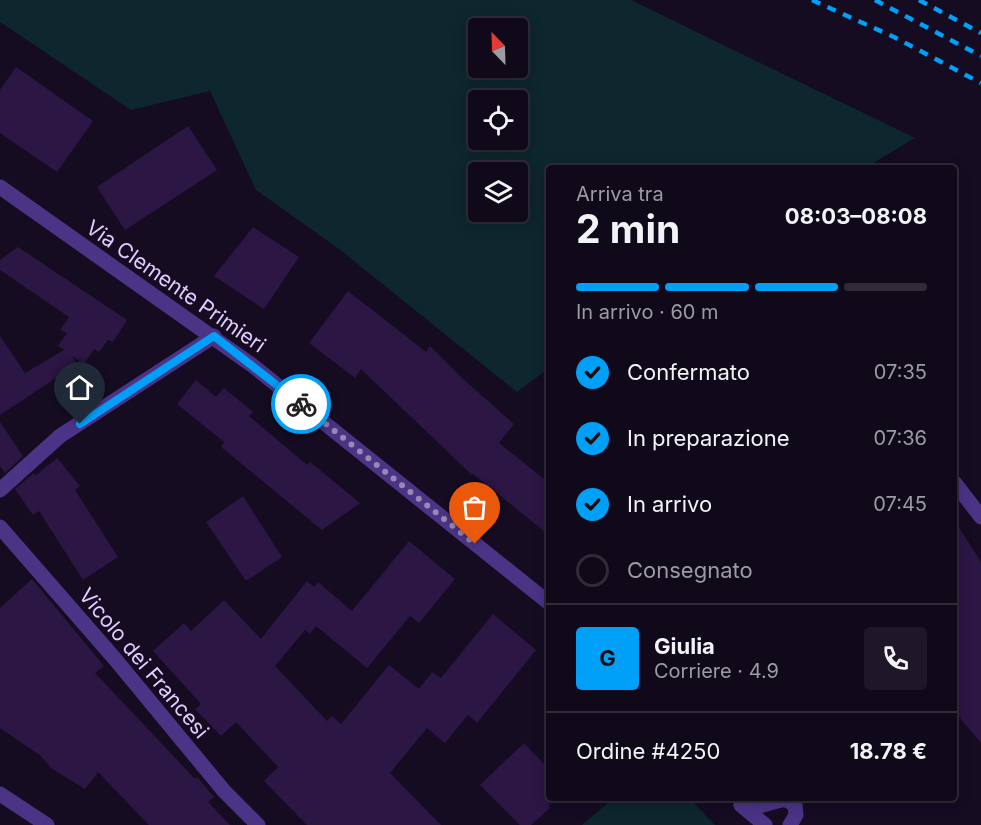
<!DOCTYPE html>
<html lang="it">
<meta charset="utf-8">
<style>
:root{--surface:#10091a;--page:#1e1727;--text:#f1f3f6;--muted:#9c9aa2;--line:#302a39;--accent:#009ff8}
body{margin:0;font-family:Inter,sans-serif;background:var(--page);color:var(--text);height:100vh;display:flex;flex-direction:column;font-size:22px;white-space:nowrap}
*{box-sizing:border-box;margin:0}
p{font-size:20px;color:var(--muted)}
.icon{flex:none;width:33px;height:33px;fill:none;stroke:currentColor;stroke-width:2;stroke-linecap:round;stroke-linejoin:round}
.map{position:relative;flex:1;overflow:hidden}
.panel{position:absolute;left:546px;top:165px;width:411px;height:636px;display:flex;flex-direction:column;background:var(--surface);border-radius:6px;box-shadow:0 3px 15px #0003,0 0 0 2px var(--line)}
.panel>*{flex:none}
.needle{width:39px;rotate:337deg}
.buttons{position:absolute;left:468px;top:18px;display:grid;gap:12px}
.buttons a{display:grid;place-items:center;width:60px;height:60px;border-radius:6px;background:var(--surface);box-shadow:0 3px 15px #0003,0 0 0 2px var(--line);font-size:30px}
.pin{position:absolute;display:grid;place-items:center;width:51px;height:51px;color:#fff;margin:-62px -26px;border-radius:50% 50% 50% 0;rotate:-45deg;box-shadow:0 0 6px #0007}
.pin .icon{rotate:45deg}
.courier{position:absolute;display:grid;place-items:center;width:60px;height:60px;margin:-30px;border:4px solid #009ff8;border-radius:50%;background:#fff;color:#222;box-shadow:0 2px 8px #0007}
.head em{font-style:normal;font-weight:700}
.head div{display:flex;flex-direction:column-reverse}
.head{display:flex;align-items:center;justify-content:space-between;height:102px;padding:0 30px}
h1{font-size:39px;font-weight:700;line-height:45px}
.bar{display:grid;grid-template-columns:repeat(4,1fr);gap:9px 6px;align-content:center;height:72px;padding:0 30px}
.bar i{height:8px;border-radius:4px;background:var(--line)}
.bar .on{background:var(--accent)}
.bar p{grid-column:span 4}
.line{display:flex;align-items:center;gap:15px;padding:0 30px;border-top:2px solid var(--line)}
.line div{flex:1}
.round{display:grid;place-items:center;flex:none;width:63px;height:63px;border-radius:6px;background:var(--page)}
ol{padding:0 30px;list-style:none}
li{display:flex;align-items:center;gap:18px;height:66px}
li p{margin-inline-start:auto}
li .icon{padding:6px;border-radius:50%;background:var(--accent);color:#111;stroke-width:4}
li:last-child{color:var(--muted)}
li i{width:33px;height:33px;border:3px solid var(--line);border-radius:50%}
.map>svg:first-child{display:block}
.green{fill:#0e262d;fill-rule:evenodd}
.building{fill:#2c1644}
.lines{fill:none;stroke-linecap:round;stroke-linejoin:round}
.minor{stroke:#4b3385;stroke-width:15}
.rail{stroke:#009ff8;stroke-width:4.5;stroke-dasharray:9 8;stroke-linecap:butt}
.done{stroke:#9889b2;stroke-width:6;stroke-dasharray:0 10.8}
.route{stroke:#009ff8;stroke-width:8}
.labels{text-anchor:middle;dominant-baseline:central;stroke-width:5;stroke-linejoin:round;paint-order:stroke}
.street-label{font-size:21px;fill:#dfcdff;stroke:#150c22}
</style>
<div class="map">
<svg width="981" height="825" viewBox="0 0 981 825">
<rect width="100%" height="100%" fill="#150c22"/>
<g class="green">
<path d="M0 0H631L915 138 865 168H549V368L517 392 339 249 256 190 210 91 131 110 0 22ZM478 28H518V68H478ZM478 100H518V140H478ZM478 172H518V212H478Z"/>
<polygon points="614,798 689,798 715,825 582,825"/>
</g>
<g class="building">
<polygon points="16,67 93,121 57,172 0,133 0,90"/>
<polygon points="188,126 217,170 125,230 97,187"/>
<polygon points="253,227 299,257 264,309 214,276"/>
<polygon points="18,247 127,320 113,342 108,340 99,352 94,349 84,364 72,356 77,364 0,415 0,336 25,373 64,350 58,346 67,333 60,330 69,317 0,270 0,260"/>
<polygon points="348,291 426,352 430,346 461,377 514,424 499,443 549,483 549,535 473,474 472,475 361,369 355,378 309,343"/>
<polygon points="196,380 216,397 224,388 253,412 249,416 307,465 310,462 360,503 322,530 221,447 224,442 177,404"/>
<polygon points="0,422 23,456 5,473 0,466"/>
<polygon points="57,458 80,486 75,490 118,557 83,580 39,511 33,515 15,489 34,473 35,476"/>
<polygon points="243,496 282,557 246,581 206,522"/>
<polygon points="954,520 981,562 981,743 954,711"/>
<polygon points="409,541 455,579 419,623 410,616 367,668 316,626 310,634 305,630 275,666 327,721 332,716 341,724 389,665 419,689 432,672 441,678 493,614 536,650 477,723 468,715 445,743 427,728 390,773 441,825 307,825 264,781 278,767 236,722 221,736 195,709 201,704 153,651 184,623 191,631 224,600 261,639 307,581 314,587 318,582 352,611"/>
<polygon points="32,579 104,666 95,673 195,779 197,777 214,797 208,802 230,825 149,825 98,772 85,789 51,768 41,756 0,728 0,608"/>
<polygon points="524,743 549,769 549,809 531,825 520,825 480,785"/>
</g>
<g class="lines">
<g class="minor">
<polyline points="0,187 252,365 549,603"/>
<polyline points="954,482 981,517"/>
<polyline points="0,490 60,436 214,336"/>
<polyline points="0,527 115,659 224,791 258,825"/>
<polyline points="0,794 47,825"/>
<polyline points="741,805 756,807 785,799 795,805 796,815 790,825"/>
<polyline points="741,805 765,825"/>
</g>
<g class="rail">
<polyline points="812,0 894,37 981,83"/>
<polyline points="875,0 981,56"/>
<polyline points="919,0 981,33"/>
</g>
</g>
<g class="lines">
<polyline class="done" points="301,404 475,544"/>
<polyline class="route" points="80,424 214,336 301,404"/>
</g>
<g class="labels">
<g class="street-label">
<text transform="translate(176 286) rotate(35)">Via Clemente Primieri</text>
<text transform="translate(144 663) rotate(50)">Vicolo dei Francesi</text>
</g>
</g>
</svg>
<div class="buttons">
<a><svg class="needle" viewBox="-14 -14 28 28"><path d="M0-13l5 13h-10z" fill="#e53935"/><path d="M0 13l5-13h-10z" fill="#9c9aa2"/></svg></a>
<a><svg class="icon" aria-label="locate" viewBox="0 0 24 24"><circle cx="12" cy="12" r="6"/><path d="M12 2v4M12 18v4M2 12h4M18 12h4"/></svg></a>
<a><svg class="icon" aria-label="layers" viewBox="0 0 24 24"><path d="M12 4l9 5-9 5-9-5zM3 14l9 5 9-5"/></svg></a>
</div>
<div class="pin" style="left:475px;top:544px;background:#ea580c"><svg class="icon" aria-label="bag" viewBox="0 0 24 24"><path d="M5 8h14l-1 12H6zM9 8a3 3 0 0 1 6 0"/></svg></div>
<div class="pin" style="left:80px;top:424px;background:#1f2937"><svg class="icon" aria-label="home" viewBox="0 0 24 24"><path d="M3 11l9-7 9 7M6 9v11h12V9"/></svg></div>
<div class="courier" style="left:301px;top:404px"><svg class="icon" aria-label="bike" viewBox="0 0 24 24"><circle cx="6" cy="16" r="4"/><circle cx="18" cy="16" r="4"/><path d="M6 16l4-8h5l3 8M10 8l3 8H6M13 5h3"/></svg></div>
<section class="panel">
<div class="head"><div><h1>2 min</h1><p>Arriva tra</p></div><em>08:03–08:08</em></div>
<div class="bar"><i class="on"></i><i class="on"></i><i class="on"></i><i></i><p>In arrivo · 60 m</p></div>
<ol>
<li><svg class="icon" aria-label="check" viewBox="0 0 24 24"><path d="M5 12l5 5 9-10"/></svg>Confermato<p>07:35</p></li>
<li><svg class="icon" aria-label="check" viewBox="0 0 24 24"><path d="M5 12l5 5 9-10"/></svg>In preparazione<p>07:36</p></li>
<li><svg class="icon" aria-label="check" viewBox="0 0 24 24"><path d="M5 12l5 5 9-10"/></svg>In arrivo<p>07:45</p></li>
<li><i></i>Consegnato</li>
</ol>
<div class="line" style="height:108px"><b class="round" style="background:var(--accent);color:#111">G</b><div><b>Giulia</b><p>Corriere · 4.9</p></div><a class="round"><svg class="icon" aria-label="phone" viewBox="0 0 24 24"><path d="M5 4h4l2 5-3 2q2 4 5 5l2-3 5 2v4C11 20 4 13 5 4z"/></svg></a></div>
<div class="line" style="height:78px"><div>Ordine #4250</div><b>18.78 €</b></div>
</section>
</div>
